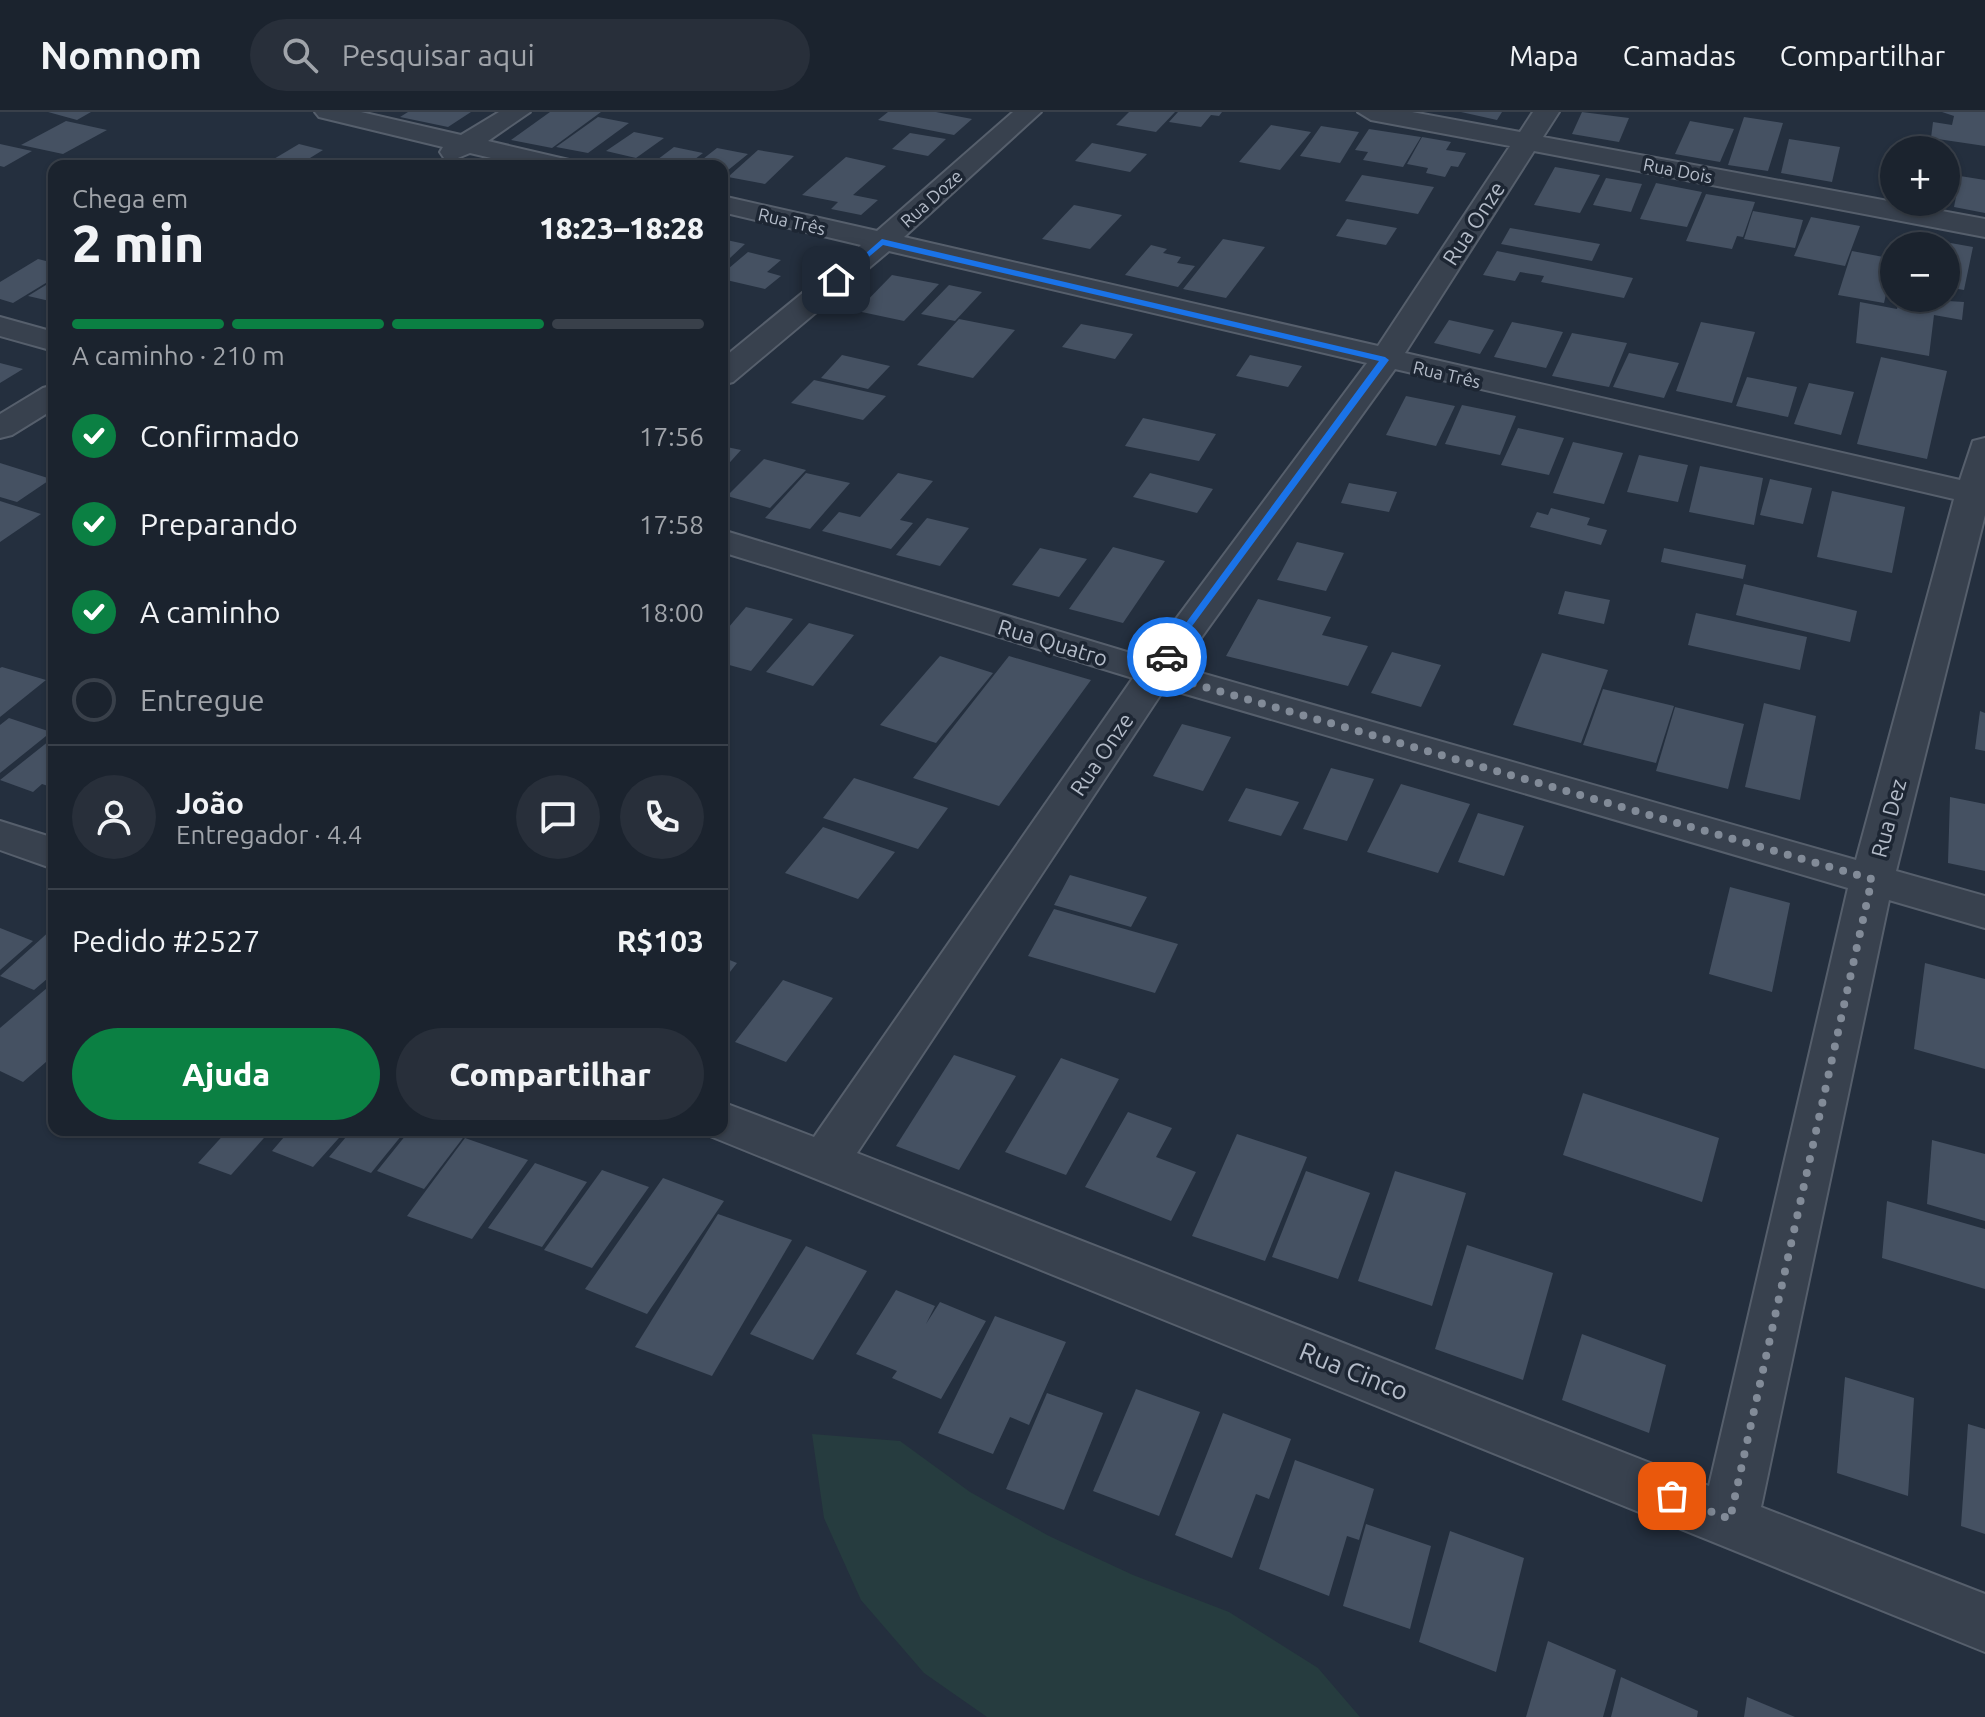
<!DOCTYPE html>
<html lang="pt">
<meta charset="utf-8">
<style>
:root{--surface:#1b232e;--page:#282f3a;--text:#f1f3f6;--muted:#a0a4aa;--line:#39404a;--accent:#0b8043}
body{margin:0;font-family:Ubuntu,sans-serif;background:var(--page);color:var(--text);height:100vh;display:flex;flex-direction:column;font-size:30px;white-space:nowrap}
*{box-sizing:border-box;margin:0}
p{font-size:26px;color:var(--muted)}
.icon{flex:none;width:44px;height:44px;fill:none;stroke:currentColor;stroke-width:2;stroke-linecap:round;stroke-linejoin:round}
.map{position:relative;flex:1;overflow:hidden}
.details{position:absolute;left:48px;top:48px;width:680px;height:976px;display:flex;flex-direction:column;background:var(--surface);border-radius:16px;box-shadow:0 2px 6px #0004,0 0 0 2px var(--line)}
.details>*{flex:none}
.tools{position:absolute;left:1880px;top:24px;display:grid;gap:16px}
.tools a{display:grid;place-items:center;width:80px;height:80px;border-radius:50%;background:var(--surface);box-shadow:0 2px 6px #0004,0 0 0 2px var(--line);font-size:40px}
.pin{position:absolute;display:grid;place-items:center;width:68px;height:68px;color:#fff;margin:-34px;border-radius:16px;box-shadow:0 4px 12px #0006}
.courier{position:absolute;display:grid;place-items:center;width:80px;height:80px;margin:-40px;border:6px solid #1a73e8;border-radius:50%;background:#fff;color:#222;box-shadow:0 2px 10px #0007}
.overview em{font-style:normal;font-weight:800}
.overview div{display:flex;flex-direction:column-reverse}
.overview{display:flex;align-items:center;justify-content:space-between;height:136px;padding:0 24px}
h1{font-size:52px;font-weight:800;line-height:60px}
.bar{display:grid;grid-template-columns:repeat(4,1fr);gap:12px 8px;align-content:center;height:96px;padding:0 24px}
.bar i{height:10px;border-radius:6px;background:var(--line)}
.bar .current{background:var(--accent)}
.bar p{grid-column:span 4}
.line{display:flex;align-items:center;gap:20px;padding:0 24px;border-top:2px solid var(--line)}
.line div{flex:1}
.round{display:grid;place-items:center;flex:none;width:84px;height:84px;border-radius:42px;background:var(--page)}
ol{padding:0 24px;list-style:none}
li{display:flex;align-items:center;gap:24px;height:88px}
li p{margin-inline-start:auto}
li .icon{padding:8px;border-radius:50%;background:var(--accent);color:#fff;stroke-width:4}
li:last-child{color:var(--muted)}
li i{width:44px;height:44px;border:4px solid var(--line);border-radius:50%}
.cta{display:flex;gap:16px;margin-top:auto;padding:16px 24px}
.cta a{flex:1;height:92px;border-radius:48px;background:var(--accent);color:#fff;font-size:32px;font-weight:800;line-height:92px;text-align:center}
.cta a+a{background:var(--page);color:var(--text)}
header{display:flex;align-items:center;gap:48px;box-sizing:border-box;height:112px;padding:0 40px;background:var(--surface);border-bottom:2px solid var(--line)}
header strong{font-size:38px}
nav{display:flex;gap:44px;margin-inline-start:auto;font-size:28px}
.search{width:560px;height:72px;background:var(--page);display:flex;align-items:center;gap:20px;box-sizing:border-box;padding:0 28px;border-radius:44px;color:var(--muted);font-size:30px}
.map>svg:first-child{display:block}
.green{fill:#263c3f}
.building{fill:#455162}
.lines{fill:none;stroke-linecap:round;stroke-linejoin:round}
.street-casing{stroke:#565f6c;stroke-width:4}
.street{fill:#38414e;fill-rule:evenodd}
.route{fill:#1a73e8}
.done{stroke:#828b98;stroke-width:8;stroke-dasharray:0 14.4}
.labels{text-anchor:middle;dominant-baseline:central;stroke-width:7;stroke-linejoin:round;paint-order:stroke}
.far-street-label{font-size:18px;fill:#b4bcc9;stroke:#1d2633}
.street-label{font-size:22px;fill:#b4bcc9;stroke:#1d2633}
.near-street-label{font-size:26px;fill:#b4bcc9;stroke:#1d2633}
</style>
<header>
<strong>Nomnom</strong>
<div class="search"><svg class="icon" aria-label="search" viewBox="0 0 24 24"><circle cx="10" cy="10" r="6"/><path d="M15 15l6 6"/></svg>Pesquisar aqui</div>
<nav><a>Mapa</a><a>Camadas</a><a>Compartilhar</a></nav>
</header>
<div class="map">
<svg width="1985" height="1605" viewBox="0 0 1985 1605">
<rect width="100%" height="100%" fill="#242f3e"/>
<polygon class="green" points="812,1322 900,1329 970,1380 1049,1424 1133,1463 1229,1500 1318,1556 1360,1605 987,1605 924,1561 861,1488 824,1406"/>
<g class="building">
<polygon points="48,0 91,0 77,8"/>
<polygon points="408,0 471,0 448,15 400,5"/>
<polygon points="550,0 601,0 552,36 511,28"/>
<polygon points="888,0 936,0 972,7 954,23 878,8"/>
<polygon points="1129,0 1175,0 1156,20 1116,13"/>
<polygon points="1178,0 1222,0 1219,4 1211,3 1201,15 1169,10"/>
<polygon points="1461,0 1502,0 1497,8"/>
<polygon points="1582,0 1629,6 1619,30 1572,22"/>
<polygon points="1942,0 1985,0 1985,34 1931,26 1933,10 1952,13 1954,4"/>
<polygon points="598,5 629,11 588,41 556,35"/>
<polygon points="1744,5 1783,11 1768,59 1728,53"/>
<polygon points="66,9 107,18 63,42 21,33"/>
<polygon points="1690,9 1734,17 1720,50 1675,42"/>
<polygon points="1271,13 1311,20 1280,58 1239,50"/>
<polygon points="1321,14 1359,20 1340,51 1300,44"/>
<polygon points="1369,17 1421,25 1403,55 1363,48 1368,40 1355,38"/>
<polygon points="634,20 664,26 636,46 606,39"/>
<polygon points="910,21 946,27 928,44 892,37"/>
<polygon points="1422,25 1451,30 1446,38 1466,41 1458,55 1451,54 1445,65 1426,61 1428,56 1407,52"/>
<polygon points="1789,27 1840,35 1832,70 1781,61"/>
<polygon points="1092,31 1147,42 1130,60 1075,49"/>
<polygon points="0,32 32,39 4,55 0,54"/>
<polygon points="299,32 323,38 297,54 262,54"/>
<polygon points="674,35 703,41 686,54 649,54"/>
<polygon points="717,36 748,42 722,63 722,54 694,54"/>
<polygon points="758,38 794,44 765,72 728,65"/>
<polygon points="846,45 886,54 853,83 878,88 861,103 831,97 838,90 802,83"/>
<polygon points="1555,55 1600,63 1580,101 1534,93"/>
<polygon points="1362,63 1434,75 1418,102 1345,89"/>
<polygon points="1960,64 1985,68 1985,101 1954,95"/>
<polygon points="1606,66 1642,72 1631,100 1593,93"/>
<polygon points="1656,71 1702,80 1687,115 1640,107"/>
<polygon points="1706,82 1755,90 1743,125 1737,124 1732,137 1686,129"/>
<polygon points="1074,93 1122,103 1090,137 1042,127"/>
<polygon points="1753,99 1803,108 1795,136 1744,127"/>
<polygon points="1811,105 1860,114 1845,154 1794,144"/>
<polygon points="1347,107 1397,116 1386,133 1336,124"/>
<polygon points="1510,116 1600,132 1592,149 1501,132"/>
<polygon points="1906,123 1973,135 1964,178 1946,175 1946,134 1903,134"/>
<polygon points="722,127 745,132 730,146 722,144"/>
<polygon points="1223,127 1265,135 1226,186 1183,177"/>
<polygon points="1151,133 1167,137 1163,141 1181,145 1177,151 1195,154 1178,175 1125,163"/>
<polygon points="1497,139 1633,166 1624,186 1541,170 1544,164 1520,160 1515,169 1483,163"/>
<polygon points="1852,139 1894,147 1884,191 1838,183"/>
<polygon points="748,140 781,148 767,160 781,164 765,177 722,167 722,162"/>
<polygon points="38,147 54,151 54,166 13,191 0,187 0,170"/>
<polygon points="892,163 939,172 904,209 857,199"/>
<polygon points="54,168 54,190 28,184"/>
<polygon points="949,173 982,180 955,209 921,202"/>
<polygon points="1899,186 1964,190 1962,208 1934,203 1929,244 1856,231 1860,190 1897,197"/>
<polygon points="959,207 1015,218 973,266 917,253"/>
<polygon points="1449,208 1494,218 1480,242 1434,231"/>
<polygon points="1512,210 1563,220 1546,256 1494,245"/>
<polygon points="1701,210 1755,220 1732,291 1676,279"/>
<polygon points="1081,212 1133,222 1115,247 1062,235"/>
<polygon points="1572,221 1627,231 1609,275 1552,264"/>
<polygon points="1629,241 1679,251 1664,286 1613,275"/>
<polygon points="842,243 890,254 868,277 821,266"/>
<polygon points="1250,243 1302,254 1288,275 1236,264"/>
<polygon points="1881,245 1947,259 1927,347 1857,332"/>
<polygon points="0,251 23,257 0,271"/>
<polygon points="1747,265 1797,275 1788,305 1736,294"/>
<polygon points="814,268 886,284 863,308 791,291"/>
<polygon points="1809,271 1854,280 1841,323 1794,312"/>
<polygon points="1406,284 1455,294 1436,334 1386,323"/>
<polygon points="1462,293 1516,304 1500,343 1445,332"/>
<polygon points="1143,306 1216,322 1199,349 1125,334"/>
<polygon points="1518,316 1564,326 1549,363 1501,353"/>
<polygon points="1573,330 1623,341 1604,392 1553,381"/>
<polygon points="722,334 741,338 722,359"/>
<polygon points="1639,343 1688,353 1678,390 1627,380"/>
<polygon points="764,347 806,358 770,396 727,384"/>
<polygon points="0,351 51,367 17,390 0,385"/>
<polygon points="1700,354 1763,366 1754,413 1689,400"/>
<polygon points="806,361 850,371 810,417 765,406"/>
<polygon points="898,361 933,369 900,408 913,411 891,437 822,419 839,400 860,405"/>
<polygon points="1150,361 1213,377 1197,401 1133,385"/>
<polygon points="1770,367 1812,376 1803,412 1760,403"/>
<polygon points="1349,371 1397,380 1389,400 1341,391"/>
<polygon points="1832,379 1905,395 1892,461 1817,445"/>
<polygon points="0,389 41,402 0,430"/>
<polygon points="1551,396 1590,406 1587,413 1607,418 1601,433 1530,415 1537,400 1548,403"/>
<polygon points="927,406 969,416 940,454 896,443"/>
<polygon points="1297,430 1344,441 1326,479 1277,468"/>
<polygon points="1113,435 1165,449 1123,511 1069,497"/>
<polygon points="1040,436 1087,447 1059,485 1012,473"/>
<polygon points="1664,436 1746,453 1743,467 1661,450"/>
<polygon points="1744,472 1857,499 1850,530 1736,503"/>
<polygon points="1565,479 1610,488 1604,512 1558,502"/>
<polygon points="1258,487 1331,505 1322,523 1368,534 1348,574 1226,544"/>
<polygon points="746,495 793,507 751,559 722,551 722,523"/>
<polygon points="1696,501 1807,525 1800,558 1688,533"/>
<polygon points="809,511 854,523 813,574 766,560"/>
<polygon points="1392,540 1441,553 1421,595 1371,581"/>
<polygon points="1542,541 1608,558 1581,631 1513,613"/>
<polygon points="940,544 993,561 936,631 880,613"/>
<polygon points="1009,544 1091,568 999,694 913,666"/>
<polygon points="2,555 46,568 0,605 0,556"/>
<polygon points="1603,577 1674,594 1656,651 1583,633"/>
<polygon points="1764,591 1816,604 1800,688 1745,675"/>
<polygon points="1675,595 1744,612 1728,677 1656,659"/>
<polygon points="1980,599 1985,601 1985,639 1975,637"/>
<polygon points="9,606 51,620 0,661 0,613"/>
<polygon points="1182,612 1231,625 1203,679 1153,664"/>
<polygon points="54,625 54,676 42,672 33,680 0,668"/>
<polygon points="1331,656 1374,667 1347,729 1303,717"/>
<polygon points="854,666 948,696 918,737 823,706"/>
<polygon points="1401,672 1470,692 1438,761 1367,740"/>
<polygon points="1246,676 1299,690 1281,724 1228,709"/>
<polygon points="1950,685 1985,692 1985,759 1948,751"/>
<polygon points="1478,701 1524,714 1504,764 1458,750"/>
<polygon points="823,715 895,740 858,787 785,761"/>
<polygon points="1070,763 1147,785 1131,815 1054,793"/>
<polygon points="1730,775 1790,791 1772,880 1709,862"/>
<polygon points="1054,797 1178,832 1155,881 1028,844"/>
<polygon points="0,816 33,829 0,858"/>
<polygon points="52,817 54,861 34,878 0,864"/>
<polygon points="722,845 737,851 722,870"/>
<polygon points="1925,851 1985,867 1985,957 1914,937"/>
<polygon points="783,868 833,886 786,950 735,930"/>
<polygon points="54,870 54,943 23,970 0,959 0,916"/>
<polygon points="954,943 1016,964 959,1058 896,1034"/>
<polygon points="1061,946 1119,967 1066,1063 1005,1040"/>
<polygon points="1583,981 1719,1026 1702,1090 1563,1043"/>
<polygon points="1128,1000 1172,1016 1156,1045 1196,1060 1171,1109 1085,1075"/>
<polygon points="228,1018 271,1018 231,1063 198,1051"/>
<polygon points="290,1018 346,1018 313,1055 272,1039"/>
<polygon points="352,1018 406,1018 371,1061 329,1045"/>
<polygon points="410,1018 469,1018 424,1077 377,1059"/>
<polygon points="1237,1022 1307,1045 1265,1149 1192,1124"/>
<polygon points="465,1026 528,1048 472,1127 407,1104"/>
<polygon points="1932,1028 1985,1042 1985,1109 1927,1092"/>
<polygon points="535,1051 587,1070 542,1135 488,1116"/>
<polygon points="602,1058 649,1075 592,1156 544,1138"/>
<polygon points="1306,1059 1370,1081 1338,1167 1272,1145"/>
<polygon points="1395,1059 1466,1081 1432,1194 1358,1169"/>
<polygon points="663,1066 724,1089 647,1202 585,1177"/>
<polygon points="1887,1089 1985,1117 1985,1177 1882,1146"/>
<polygon points="718,1102 792,1128 712,1264 635,1235"/>
<polygon points="1467,1133 1553,1161 1523,1268 1435,1237"/>
<polygon points="806,1134 867,1159 813,1248 750,1222"/>
<polygon points="896,1178 935,1194 926,1212 940,1190 986,1209 941,1287 892,1266 897,1259 856,1242"/>
<polygon points="995,1204 1066,1230 1029,1313 1010,1305 993,1342 938,1321"/>
<polygon points="1582,1222 1666,1253 1649,1321 1562,1288"/>
<polygon points="1845,1265 1914,1286 1908,1384 1837,1361"/>
<polygon points="1136,1277 1200,1300 1159,1404 1093,1379"/>
<polygon points="1047,1281 1103,1301 1064,1398 1006,1377"/>
<polygon points="1223,1301 1291,1327 1269,1387 1256,1382 1232,1446 1175,1423"/>
<polygon points="1968,1312 1985,1317 1985,1422 1961,1414"/>
<polygon points="1295,1348 1374,1377 1359,1428 1347,1424 1329,1484 1259,1457"/>
<polygon points="1366,1412 1431,1434 1410,1517 1343,1494"/>
<polygon points="1450,1419 1524,1446 1496,1560 1419,1530"/>
<polygon points="1548,1529 1616,1558 1603,1605 1526,1605"/>
<polygon points="1621,1565 1698,1599 1697,1605 1611,1605"/>
<polygon points="1747,1585 1795,1605 1744,1605"/>
</g>
<g class="lines">
<g class="street-casing">
<g id="street">
<polygon points="315,0 361,0 461,23 499,0 530,0 488,29 569,48 573,54 525,54 470,41 453,48 444,46 440,40 443,35 319,5"/>
<path d="M1013 0H1041L904 125 1378 234 1510 34 1371 8 1358 0H1412L1520 20 1533 0H1559L1543 25 1985 107V125L1534 39 1405 241 1960 368 1973 329 1985 326V403L1896 759 1985 784V816L1889 788 1761 1395 1985 1482V1540L705 1022 702 1018H722V990L814 1025 1133 566 722 440V418L1147 546 1367 251 889 139 733 270 722 273V247L861 133 722 100V84L877 119ZM1395 257 1954 387 1856 748 1180 555ZM1165 576 1848 776 1709 1374 857 1041Z"/>
<polygon points="0,205 54,220 54,239 0,224"/>
<polygon points="54,273 54,297 12,323 0,326 0,302 43,276"/>
<polygon points="0,709 54,726 54,757 0,738"/>
</g>
</g>
<use href="#street" class="street"/>
</g>
<polygon class="route" points="882,127 1385,245 1389,248 1167,548 1163,542 1379,249 883,133 839,170 833,170"/>
<g class="lines">
<polyline class="done" points="1167,545 1156,561 1872,767 1730,1407 1672,1384"/>
</g>
<g class="labels">
<g class="far-street-label">
<text transform="translate(1678 58) rotate(11)">Rua Dois</text>
<text transform="translate(931 86) rotate(-42)">Rua Doze</text>
<text transform="translate(792 109) rotate(13)">Rua Três</text>
<text transform="translate(1447 262) rotate(13)">Rua Três</text>
</g>
<g class="street-label">
<text transform="translate(1473 111) rotate(-57)">Rua Onze</text>
<text transform="translate(1053 530) rotate(17)">Rua Quatro</text>
<text transform="translate(1101 642) rotate(-56)">Rua Onze</text>
<text transform="translate(1888 706) rotate(-75)">Rua Dez</text>
</g>
<g class="near-street-label">
<text transform="translate(1354 1259) rotate(22)">Rua Cinco</text>
</g>
</g>
</svg>
<div class="tools">
<a>+</a>
<a>−</a>
</div>
<div class="pin" style="left:1672px;top:1384px;background:#ea580c"><svg class="icon" aria-label="bag" viewBox="0 0 24 24"><path d="M5 8h14l-1 12H6zM9 8a3 3 0 0 1 6 0"/></svg></div>
<div class="pin" style="left:836px;top:168px;background:#1f2937"><svg class="icon" aria-label="home" viewBox="0 0 24 24"><path d="M3 11l9-7 9 7M6 9v11h12V9"/></svg></div>
<div class="courier" style="left:1167px;top:545px"><svg class="icon" aria-label="car" viewBox="0 0 24 24"><path d="M5 17H2v-5l4-1 3-4h7l3 4 3 1v5h-3M9 17h6M6 11h13"/><circle cx="7" cy="17" r="2"/><circle cx="17" cy="17" r="2"/></svg></div>
<section class="details">
<div class="overview"><div><h1>2 min</h1><p>Chega em</p></div><em>18:23–18:28</em></div>
<div class="bar"><i class="current"></i><i class="current"></i><i class="current"></i><i></i><p>A caminho · 210 m</p></div>
<ol>
<li><svg class="icon" aria-label="check" viewBox="0 0 24 24"><path d="M5 12l5 5 9-10"/></svg>Confirmado<p>17:56</p></li>
<li><svg class="icon" aria-label="check" viewBox="0 0 24 24"><path d="M5 12l5 5 9-10"/></svg>Preparando<p>17:58</p></li>
<li><svg class="icon" aria-label="check" viewBox="0 0 24 24"><path d="M5 12l5 5 9-10"/></svg>A caminho<p>18:00</p></li>
<li><i></i>Entregue</li>
</ol>
<div class="line" style="height:144px"><a class="round"><svg class="icon" aria-label="person" viewBox="0 0 24 24"><circle cx="12" cy="8" r="4"/><path d="M4 21q1-7 8-7t8 7"/></svg></a><div><b>João</b><p>Entregador · 4.4</p></div><a class="round"><svg class="icon" aria-label="chat" viewBox="0 0 24 24"><path d="M4 5h16v11H9l-5 4z"/></svg></a><a class="round"><svg class="icon" aria-label="phone" viewBox="0 0 24 24"><path d="M5 4h4l2 5-3 2q2 4 5 5l2-3 5 2v4C11 20 4 13 5 4z"/></svg></a></div>
<div class="line" style="height:104px"><div>Pedido #2527</div><b>R$103</b></div>
<div class="cta"><a>Ajuda</a><a>Compartilhar</a></div>
</section>
</div>
